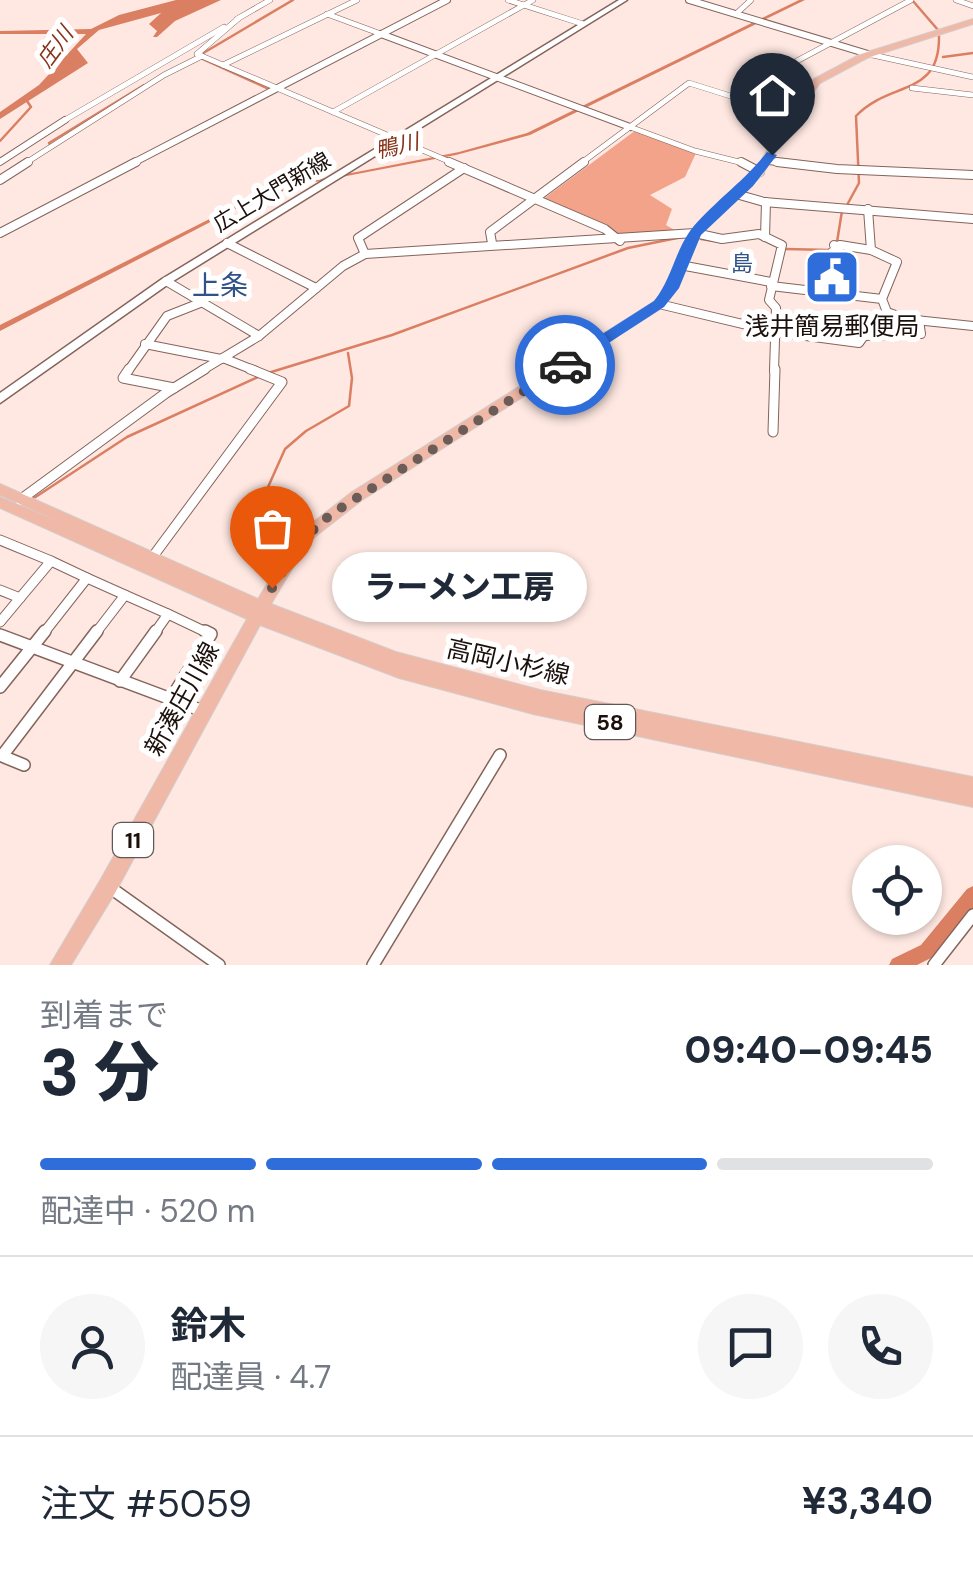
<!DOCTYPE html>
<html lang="ja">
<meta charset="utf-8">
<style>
:root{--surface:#fff;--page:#f6f6f7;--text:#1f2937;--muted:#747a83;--line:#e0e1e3;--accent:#2f6dda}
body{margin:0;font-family:"DM Sans","Noto Sans JP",sans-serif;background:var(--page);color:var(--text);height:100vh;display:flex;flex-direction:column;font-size:38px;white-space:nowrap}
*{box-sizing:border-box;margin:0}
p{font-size:32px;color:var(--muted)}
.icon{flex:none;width:55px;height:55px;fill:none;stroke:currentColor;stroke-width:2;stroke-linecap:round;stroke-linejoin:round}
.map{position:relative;height:965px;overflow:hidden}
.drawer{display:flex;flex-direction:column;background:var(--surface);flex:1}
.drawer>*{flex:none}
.buttons{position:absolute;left:852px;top:845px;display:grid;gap:20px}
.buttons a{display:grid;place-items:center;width:90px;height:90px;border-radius:50%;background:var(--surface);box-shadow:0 2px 8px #0004;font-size:50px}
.pin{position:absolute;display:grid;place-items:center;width:85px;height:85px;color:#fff;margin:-102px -42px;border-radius:50% 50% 50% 0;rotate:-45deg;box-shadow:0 0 10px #0007}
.pin .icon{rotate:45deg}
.courier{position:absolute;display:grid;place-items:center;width:100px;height:100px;margin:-50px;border:8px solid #2f6dda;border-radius:50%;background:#fff;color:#222;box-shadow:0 2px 12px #0007}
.bubble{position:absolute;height:70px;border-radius:35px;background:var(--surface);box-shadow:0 2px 8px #0004;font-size:32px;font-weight:800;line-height:70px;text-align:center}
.summary em{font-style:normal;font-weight:800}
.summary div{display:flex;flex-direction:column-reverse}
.summary{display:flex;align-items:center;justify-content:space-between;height:170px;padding:0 40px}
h1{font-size:65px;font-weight:800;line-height:75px}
.bar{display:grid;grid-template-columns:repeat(4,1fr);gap:15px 10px;align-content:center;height:120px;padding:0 40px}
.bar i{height:12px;border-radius:8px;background:var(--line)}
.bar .selected{background:var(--accent)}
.bar p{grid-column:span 4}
.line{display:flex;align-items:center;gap:25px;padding:0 40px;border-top:2px solid var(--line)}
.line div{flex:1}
.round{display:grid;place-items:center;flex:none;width:105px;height:105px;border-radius:52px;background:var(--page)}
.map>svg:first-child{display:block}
.green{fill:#f3a38a}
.water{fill:#db7f63}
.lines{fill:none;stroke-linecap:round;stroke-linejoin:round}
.stream{stroke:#db7f63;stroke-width:2.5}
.river{fill:#db7f63;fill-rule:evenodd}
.minor-far3-casing{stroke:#84645b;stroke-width:6}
.minor-far2-casing{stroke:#84645b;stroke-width:10}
.minor-far1-casing{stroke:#84645b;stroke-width:11}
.minor-casing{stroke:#84645b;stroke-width:14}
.tertiary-far1-casing{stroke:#84645b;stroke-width:8}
.tertiary-casing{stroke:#84645b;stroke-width:10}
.secondary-casing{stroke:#84645b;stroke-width:3}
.primary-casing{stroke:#d2cfce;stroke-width:2}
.minor-far3{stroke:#fff;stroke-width:5}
.minor-far2{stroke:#fff;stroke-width:8}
.minor-far1{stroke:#fff;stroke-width:9}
.minor{stroke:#fff;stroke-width:11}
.tertiary-far1{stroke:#fff;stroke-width:6}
.tertiary{stroke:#fff;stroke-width:8}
.secondary{fill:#fff;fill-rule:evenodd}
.primary{fill:#efb8a7;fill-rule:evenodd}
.route{fill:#2f6dda}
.done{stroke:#6b5c57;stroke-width:10;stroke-dasharray:0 18}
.labels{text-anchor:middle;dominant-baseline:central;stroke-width:10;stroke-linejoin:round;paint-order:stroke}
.far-water-label{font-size:22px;font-style:italic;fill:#873319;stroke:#fff}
.far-street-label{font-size:22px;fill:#1c100c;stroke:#fff}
.far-neighbourhood-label{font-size:22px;fill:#315189;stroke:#fff}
.shield{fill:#fff;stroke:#605855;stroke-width:2.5}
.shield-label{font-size:22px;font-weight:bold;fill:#1c100c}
.poi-label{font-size:25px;fill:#1c100c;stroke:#fff}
.street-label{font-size:25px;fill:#1c100c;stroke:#fff}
.neighbourhood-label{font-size:28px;fill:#315189;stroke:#fff}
</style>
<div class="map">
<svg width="973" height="965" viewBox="0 0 973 965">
<rect width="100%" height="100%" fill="#ffe8e2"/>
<polygon class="green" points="636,130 696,153 685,177 650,195 672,209 666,225 681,234 627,242 606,228 542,200"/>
<g class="water">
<polygon points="176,0 221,0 175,21 157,37 153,37 157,31 149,24 161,13 99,30 77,49 88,63 0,119 0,112 39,85 86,34 0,34 0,31 91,29 119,15"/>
<polygon points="799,0 805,0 530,135 456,155 305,184 249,202 0,331 0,325 253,197 290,185 459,152 527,133"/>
</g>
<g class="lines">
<g class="stream">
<polyline points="913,1 938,30"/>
<polyline points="200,55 293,0"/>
<polyline points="943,57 973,53"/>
<polyline points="203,59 269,89"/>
<polyline points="0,141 31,107 27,101"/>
<polyline points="51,146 49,143 144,85"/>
<path d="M847 205 859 183 856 116C890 80 940 98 939 36"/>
<polyline points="701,239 714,241"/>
<polyline points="837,242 842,211"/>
<polyline points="785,249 831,250"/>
<polyline points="268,373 392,335 628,248 677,238"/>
<polyline points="34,498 127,437 260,376"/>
<polyline points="295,539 266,530 256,521 256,514 285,449 306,431 349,406 352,378 348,353"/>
</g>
<polygon class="river" points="973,886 973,909 933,957 917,965 889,965 892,959 921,945 967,889"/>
<g class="minor-far3-casing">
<g id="minor-far3">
<polyline points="508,0 583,24"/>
<polyline points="956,0 973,6"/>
<polyline points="327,14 381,34"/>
<polyline points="736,14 751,0"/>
<polyline points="239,18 197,54 455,164"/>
<polyline points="237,19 270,0"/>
<polyline points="868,54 973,77"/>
<polyline points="223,65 357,0"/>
<polyline points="912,88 973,95"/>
<polyline points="333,112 533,0"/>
<polyline points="65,120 224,27"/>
<polyline points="630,127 695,151 747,164"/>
<polyline points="24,164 164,75 202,56"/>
<polyline points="580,164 689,83 740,99 763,79 911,0"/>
</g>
</g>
<g class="minor-far2-casing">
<g id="minor-far2">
<polyline points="449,162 605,229 620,241"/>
<polyline points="741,162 760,172"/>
<polyline points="0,180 28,162"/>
<polyline points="736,194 764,202 973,219"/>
<polyline points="868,209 871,250 897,262 882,299 887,312 906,319 973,326"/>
<polyline points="765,237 766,202"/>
<polyline points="227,243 316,288"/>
<polyline points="492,243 490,232 584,162"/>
<polyline points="834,245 840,247 832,252 840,274 839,291"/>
<polyline points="840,245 871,250"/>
<polyline points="365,254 358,238 464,168"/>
<polyline points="680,265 771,282"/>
<polyline points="166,281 259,336"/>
<polyline points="771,286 882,299"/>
<polyline points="659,304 776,332 859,343 864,336 921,334 919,320"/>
<polyline points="145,344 221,359"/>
<polyline points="223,358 256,371"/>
<polyline points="128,371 167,316 200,303"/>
<polyline points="201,371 259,336 343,266 365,254 695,233 722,239 759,234 782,245 769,300 776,308 774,371"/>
</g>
</g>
<g class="minor-far1-casing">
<g id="minor-far1">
<polyline points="129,369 123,378 174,388"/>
<polyline points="773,432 775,369"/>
<polyline points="20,500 166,393 205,369"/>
<polyline points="0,540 51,561 20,598 0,590"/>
<polyline points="151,559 282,382 250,369"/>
<polyline points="87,578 125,595 95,634"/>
<polyline points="125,595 168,614 154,634"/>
<polyline points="168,614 210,634"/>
<polyline points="0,622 20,598"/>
<polyline points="43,634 87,578 51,561"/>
</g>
</g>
<g class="minor-casing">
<g id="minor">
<polyline points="0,635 203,711"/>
<polyline points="120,681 156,631"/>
<polyline points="0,687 45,631"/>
<polyline points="171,699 211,634 205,631"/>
<polyline points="24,765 2,756 97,631"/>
<polyline points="108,886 219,965"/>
<polyline points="373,965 500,755"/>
<polyline points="934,965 973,915"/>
</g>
</g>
<g class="tertiary-far1-casing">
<g id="tertiary-far1">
<polyline points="689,0 868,54"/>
<polyline points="381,34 630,127"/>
<polyline points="768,161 798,164"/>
<polyline points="0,162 65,120"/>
<polyline points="131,164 447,0"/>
</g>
</g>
<g class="tertiary-casing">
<g id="tertiary">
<polyline points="777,162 837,169 973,175"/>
<polyline points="0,233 136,162"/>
</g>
</g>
<g class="secondary-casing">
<polygon id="secondary" points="619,0 627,0 170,283 0,403 0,393 162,279"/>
</g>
<g class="primary-casing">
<polygon id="primary" points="973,19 973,24 867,58 820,83 797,114 763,174 700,234 678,288 663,307 362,500 308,542 271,604 396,652 540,690 973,777 973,807 533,714 399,678 260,625 115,893 71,965 50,965 101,879 247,619 0,508 0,497 62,523 0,495 0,484 258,599 298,534 352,492 655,301 667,287 691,231 756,170 788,113 814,79 861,54"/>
</g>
<use href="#minor-far3" class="minor-far3"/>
<use href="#minor-far2" class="minor-far2"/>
<use href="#minor-far1" class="minor-far1"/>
<use href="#minor" class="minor"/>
<use href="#tertiary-far1" class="tertiary-far1"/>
<use href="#tertiary" class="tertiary"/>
<use href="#secondary" class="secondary"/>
<use href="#primary" class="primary"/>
</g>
<path class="route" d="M767 152 777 155 753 186 701 235 679 288 664 307 570 368H560V361L654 301C671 280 675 252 690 231 710 205 744 182 767 152Z"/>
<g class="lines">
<polyline class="done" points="272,588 304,538 330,515 565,365"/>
</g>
<defs>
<g id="civic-square" transform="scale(2.875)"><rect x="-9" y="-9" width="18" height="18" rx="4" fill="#2f6dda" stroke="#fff"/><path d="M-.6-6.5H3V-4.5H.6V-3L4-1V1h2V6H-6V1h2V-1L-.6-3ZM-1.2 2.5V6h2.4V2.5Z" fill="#fff"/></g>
</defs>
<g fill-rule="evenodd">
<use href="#civic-square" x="832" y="277"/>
</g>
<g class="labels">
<g class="far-water-label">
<text transform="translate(55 47) rotate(-54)">庄川</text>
<text transform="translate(397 146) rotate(-13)">鴨川</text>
</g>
<g class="far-street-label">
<text transform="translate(272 192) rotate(-31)">広上大門新線</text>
</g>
<g class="far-neighbourhood-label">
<text x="742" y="263">島</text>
</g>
<g class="shield">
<rect x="585" y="705" width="50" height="34" rx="8"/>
<rect x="113" y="823" width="40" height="34" rx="8"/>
</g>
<g class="shield-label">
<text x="610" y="722">58</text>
<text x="133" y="840">11</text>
</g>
<g class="poi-label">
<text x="832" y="326">浅井簡易郵便局</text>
</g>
<g class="street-label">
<text transform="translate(508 662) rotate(13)">高岡小杉線</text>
<text transform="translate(182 699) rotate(-61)">新湊庄川線</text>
</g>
<g class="neighbourhood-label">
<text x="220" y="285">上条</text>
</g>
</g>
</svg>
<div class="buttons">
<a><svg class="icon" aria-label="locate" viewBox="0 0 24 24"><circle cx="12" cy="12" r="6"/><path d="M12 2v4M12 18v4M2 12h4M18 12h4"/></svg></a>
</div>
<div class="pin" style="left:272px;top:588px;background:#ea580c"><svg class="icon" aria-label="bag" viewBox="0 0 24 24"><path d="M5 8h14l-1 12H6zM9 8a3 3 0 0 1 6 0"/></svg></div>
<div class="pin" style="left:772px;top:155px;background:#1f2937"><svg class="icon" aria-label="home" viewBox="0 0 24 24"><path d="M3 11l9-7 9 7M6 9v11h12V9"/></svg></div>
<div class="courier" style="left:565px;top:365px"><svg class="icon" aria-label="car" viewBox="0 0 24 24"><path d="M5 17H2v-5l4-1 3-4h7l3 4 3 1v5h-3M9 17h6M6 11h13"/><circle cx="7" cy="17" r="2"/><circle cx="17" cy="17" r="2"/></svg></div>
<div class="bubble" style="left:332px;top:552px;width:255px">ラーメン工房</div>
</div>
<section class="drawer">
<div class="summary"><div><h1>3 分</h1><p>到着まで</p></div><em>09:40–09:45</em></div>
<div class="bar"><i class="selected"></i><i class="selected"></i><i class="selected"></i><i></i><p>配達中 · 520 m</p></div>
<div class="line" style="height:180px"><a class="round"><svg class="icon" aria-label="person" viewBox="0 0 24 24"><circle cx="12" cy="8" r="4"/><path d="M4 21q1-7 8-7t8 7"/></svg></a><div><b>鈴木</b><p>配達員 · 4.7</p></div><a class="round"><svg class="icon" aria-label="chat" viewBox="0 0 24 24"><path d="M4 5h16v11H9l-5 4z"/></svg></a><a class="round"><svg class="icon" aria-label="phone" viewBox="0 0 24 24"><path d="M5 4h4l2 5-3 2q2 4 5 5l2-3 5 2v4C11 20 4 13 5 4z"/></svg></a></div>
<div class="line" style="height:130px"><div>注文 #5059</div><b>¥3,340</b></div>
</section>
